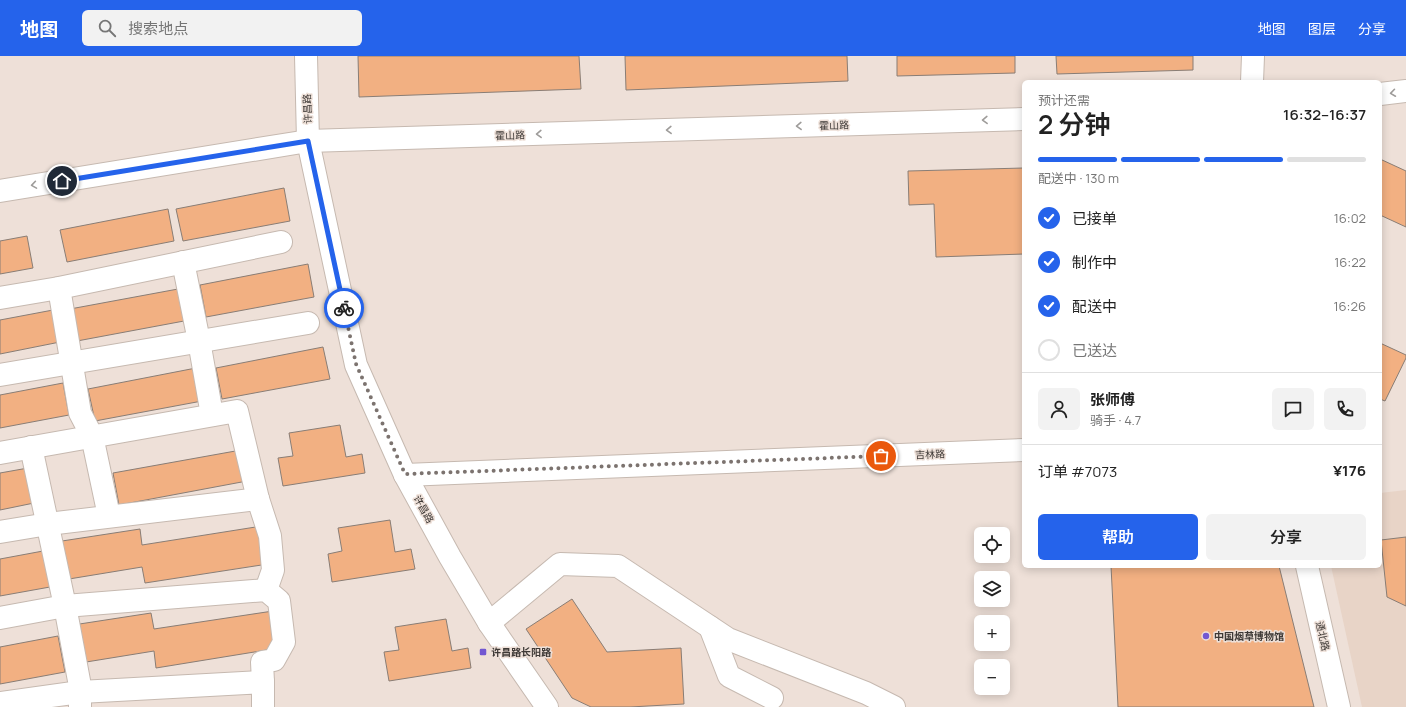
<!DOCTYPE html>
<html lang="zh">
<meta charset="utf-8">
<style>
:root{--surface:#fff;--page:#f2f2f2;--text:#222;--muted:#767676;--line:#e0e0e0;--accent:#2563eb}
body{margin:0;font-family:Manrope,"Noto Sans SC",sans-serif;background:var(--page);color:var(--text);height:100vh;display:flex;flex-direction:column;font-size:15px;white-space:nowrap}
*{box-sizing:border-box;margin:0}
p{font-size:13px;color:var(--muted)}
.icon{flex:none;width:22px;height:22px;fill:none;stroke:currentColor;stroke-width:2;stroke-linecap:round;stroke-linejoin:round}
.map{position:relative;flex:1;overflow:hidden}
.sheet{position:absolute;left:1022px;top:24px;width:360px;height:488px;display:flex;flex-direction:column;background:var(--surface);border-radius:6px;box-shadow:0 2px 10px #0003}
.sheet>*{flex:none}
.controls{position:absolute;left:974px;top:471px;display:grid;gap:8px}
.controls a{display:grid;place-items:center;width:36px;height:36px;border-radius:6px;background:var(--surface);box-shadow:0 2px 10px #0003;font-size:20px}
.pin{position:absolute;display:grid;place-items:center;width:34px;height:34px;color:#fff;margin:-17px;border:2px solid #fff;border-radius:50%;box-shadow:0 1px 4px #0007}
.courier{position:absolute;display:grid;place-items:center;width:40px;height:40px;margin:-20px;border:3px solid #2563eb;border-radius:50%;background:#fff;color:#222;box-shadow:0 1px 5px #0007}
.summary em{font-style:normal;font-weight:600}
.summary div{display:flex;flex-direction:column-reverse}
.summary{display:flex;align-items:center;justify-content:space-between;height:68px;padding:0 16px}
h1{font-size:26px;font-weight:600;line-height:30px}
.bar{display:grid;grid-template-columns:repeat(4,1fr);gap:6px 4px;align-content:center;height:48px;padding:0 16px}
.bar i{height:5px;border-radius:3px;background:var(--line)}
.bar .selected{background:var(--accent)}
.bar p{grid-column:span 4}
.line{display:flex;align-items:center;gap:10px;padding:0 16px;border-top:1px solid var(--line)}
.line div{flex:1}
.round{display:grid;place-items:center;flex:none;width:42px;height:42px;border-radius:6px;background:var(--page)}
ol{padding:0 16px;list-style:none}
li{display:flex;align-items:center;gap:12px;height:44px}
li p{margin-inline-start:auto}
li .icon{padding:4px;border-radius:50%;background:var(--accent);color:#fff;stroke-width:4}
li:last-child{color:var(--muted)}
li i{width:22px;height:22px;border:2px solid var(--line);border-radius:50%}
.primary-button{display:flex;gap:8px;margin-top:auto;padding:8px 16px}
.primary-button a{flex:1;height:46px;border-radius:6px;background:var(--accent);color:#fff;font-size:16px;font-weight:600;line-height:46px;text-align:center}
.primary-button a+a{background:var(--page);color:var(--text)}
header{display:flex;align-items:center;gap:24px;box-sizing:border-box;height:56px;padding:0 20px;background:var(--accent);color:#fff}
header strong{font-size:19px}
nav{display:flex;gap:22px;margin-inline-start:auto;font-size:14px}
.search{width:280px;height:36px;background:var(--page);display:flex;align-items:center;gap:10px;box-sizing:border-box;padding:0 14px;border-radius:6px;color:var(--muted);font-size:15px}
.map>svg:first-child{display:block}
.built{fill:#e8d4c7}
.building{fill:#f2b082;stroke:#897d75}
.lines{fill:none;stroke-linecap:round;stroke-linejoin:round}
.street-casing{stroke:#c6b9b0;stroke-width:24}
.secondary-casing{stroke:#c6b9b0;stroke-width:24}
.street{stroke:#fff;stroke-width:22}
.secondary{stroke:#fff;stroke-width:22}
.oneway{stroke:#9e9c9a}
.done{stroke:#7c736f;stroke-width:4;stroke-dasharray:0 7.2}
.route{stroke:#2563eb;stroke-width:5}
.poi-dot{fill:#7257d1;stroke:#eee0d8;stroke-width:1.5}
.labels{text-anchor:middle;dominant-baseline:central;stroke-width:3;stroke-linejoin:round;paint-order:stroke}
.street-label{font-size:10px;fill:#3e3936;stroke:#eee0d8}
.poi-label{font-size:10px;font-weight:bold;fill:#3e3936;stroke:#eee0d8;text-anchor:start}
</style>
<header>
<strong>地图</strong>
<div class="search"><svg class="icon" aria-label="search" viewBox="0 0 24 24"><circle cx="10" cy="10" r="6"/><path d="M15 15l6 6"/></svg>搜索地点</div>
<nav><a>地图</a><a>图层</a><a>分享</a></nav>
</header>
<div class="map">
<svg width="1406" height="651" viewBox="0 0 1406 651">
<rect width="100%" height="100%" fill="#eee0d8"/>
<polygon class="built" points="1406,434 1406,651 1362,651 1331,510 1380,510 1380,437"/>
<g class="building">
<polygon points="358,0 579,0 581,33 359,41"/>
<polygon points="625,0 847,0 848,25 626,34"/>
<polygon points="897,0 1015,0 1015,17 897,20"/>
<polygon points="1056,0 1193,0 1193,14 1057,18"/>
<polygon points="1380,103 1406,115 1406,171 1380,159"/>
<polygon points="1024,112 1024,198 936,201 934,148 909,149 908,115"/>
<polygon points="284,132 290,165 183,185 176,153"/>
<polygon points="168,153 174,185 67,206 60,174"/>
<polygon points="27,180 33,212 0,218 0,185"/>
<polygon points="308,208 314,241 206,261 200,229"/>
<polygon points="178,233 184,265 77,285 70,253"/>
<polygon points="53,254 60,286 0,298 0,264"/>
<polygon points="1380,287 1406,299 1406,302 1385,345 1380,343"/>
<polygon points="323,291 330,323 222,343 216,312"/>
<polygon points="196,312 202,345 95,365 88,333"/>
<polygon points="63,327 69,359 0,372 0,339"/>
<polygon points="340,369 346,401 362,398 365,417 283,430 278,402 293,400 289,377"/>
<polygon points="241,394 247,425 119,449 113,417"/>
<polygon points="28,412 34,447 0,454 0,417"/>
<polygon points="390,464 395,496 411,493 415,513 332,526 328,498 342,495 338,472"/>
<polygon points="262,470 268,508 145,527 142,511 69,523 62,485 140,473 142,489"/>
<polygon points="1406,481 1406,550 1387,541 1381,484"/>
<polygon points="43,495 50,531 0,540 0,503"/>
<polygon points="1111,510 1279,510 1314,651 1118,651"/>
<polygon points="572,543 607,596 681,592 684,648 630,651 591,651 572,642 526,573"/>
<polygon points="273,555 279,592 156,612 154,595 80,607 73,569 151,557 154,573"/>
<polygon points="446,563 452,595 468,592 471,612 389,625 384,596 399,594 395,571"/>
<polygon points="58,580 65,616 0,628 0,591"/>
</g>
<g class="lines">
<g class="street-casing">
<g id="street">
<polyline points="1380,38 1406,35"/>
<polyline points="0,135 308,85 1024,63"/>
<polyline points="183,206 199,285 212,359"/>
<polyline points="59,232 80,357 92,380 109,460"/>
<polyline points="0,242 59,232 281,186"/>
<polyline points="0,319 308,267"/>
<polyline points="31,391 65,550 80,630 80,650"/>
<polyline points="0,397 237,355 258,443 270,480 273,514 266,534"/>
<polyline points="405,419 1024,394"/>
<polyline points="0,476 48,468 258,443"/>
<polyline points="0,562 65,550 266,534 279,545 284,586 274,604 262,606 263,626"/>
<polyline points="489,567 560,508 618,510 728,583 866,637 894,651"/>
<polyline points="710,571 729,620 772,642"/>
<polyline points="0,647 80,636 263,626 263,651"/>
</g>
</g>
<g class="secondary-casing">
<g id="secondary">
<polyline points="306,0 308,85 356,309 405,419 450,501 489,567 547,651"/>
<polyline points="1252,26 1253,0"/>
<polyline points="1307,510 1339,651"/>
</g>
</g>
<use href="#street" class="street"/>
<use href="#secondary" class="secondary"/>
</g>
<defs><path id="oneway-chevron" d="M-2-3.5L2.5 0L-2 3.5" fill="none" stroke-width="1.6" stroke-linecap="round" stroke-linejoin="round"/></defs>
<g class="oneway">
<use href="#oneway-chevron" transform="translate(1393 37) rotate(172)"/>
<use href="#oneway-chevron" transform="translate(985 64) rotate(178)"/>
<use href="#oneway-chevron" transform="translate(799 70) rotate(178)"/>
<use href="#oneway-chevron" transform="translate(669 74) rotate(178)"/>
<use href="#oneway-chevron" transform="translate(539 78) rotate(178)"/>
<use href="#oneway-chevron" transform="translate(34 129) rotate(171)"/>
</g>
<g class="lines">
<polyline class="done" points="344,252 356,308 405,418 881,400"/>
<polyline class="route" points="62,125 308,85 344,252"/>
</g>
<g class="poi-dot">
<circle cx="1206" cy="580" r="4"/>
<rect x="479" y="592" width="8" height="8" rx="2"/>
</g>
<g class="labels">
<g class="street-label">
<text transform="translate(307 53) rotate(-92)">许昌路</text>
<text transform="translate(834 69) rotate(-2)">霍山路</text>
<text transform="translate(510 79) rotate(-2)">霍山路</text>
<text transform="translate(930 398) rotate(-2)">吉林路</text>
<text transform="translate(424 453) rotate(61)">许昌路</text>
<text transform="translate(1323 580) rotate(77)">通北路</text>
</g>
<g class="poi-label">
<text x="1214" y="580">中国烟草博物馆</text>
<text x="491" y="596">许昌路长阳路</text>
</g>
</g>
</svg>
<div class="controls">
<a><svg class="icon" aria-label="locate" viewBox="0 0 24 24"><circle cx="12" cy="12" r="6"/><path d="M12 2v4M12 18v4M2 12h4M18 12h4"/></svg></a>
<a><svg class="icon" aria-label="layers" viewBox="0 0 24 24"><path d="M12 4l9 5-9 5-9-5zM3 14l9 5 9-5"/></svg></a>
<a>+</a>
<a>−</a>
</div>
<div class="pin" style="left:881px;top:400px;background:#ea580c"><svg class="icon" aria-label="bag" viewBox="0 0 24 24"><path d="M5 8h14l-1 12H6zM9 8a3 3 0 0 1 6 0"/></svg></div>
<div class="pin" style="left:62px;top:125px;background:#1f2937"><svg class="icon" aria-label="home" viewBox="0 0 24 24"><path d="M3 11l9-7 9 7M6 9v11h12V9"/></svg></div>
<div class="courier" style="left:344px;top:252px"><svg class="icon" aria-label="bike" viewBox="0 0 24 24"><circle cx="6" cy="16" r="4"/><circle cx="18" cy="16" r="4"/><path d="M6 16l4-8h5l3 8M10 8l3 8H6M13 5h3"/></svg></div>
<section class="sheet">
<div class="summary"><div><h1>2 分钟</h1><p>预计还需</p></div><em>16:32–16:37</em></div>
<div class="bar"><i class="selected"></i><i class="selected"></i><i class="selected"></i><i></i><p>配送中 · 130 m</p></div>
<ol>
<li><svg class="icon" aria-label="check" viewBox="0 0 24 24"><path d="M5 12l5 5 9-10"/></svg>已接单<p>16:02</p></li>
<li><svg class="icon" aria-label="check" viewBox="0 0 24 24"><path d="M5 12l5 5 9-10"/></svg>制作中<p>16:22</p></li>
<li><svg class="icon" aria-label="check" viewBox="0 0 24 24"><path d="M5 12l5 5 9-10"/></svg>配送中<p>16:26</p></li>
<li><i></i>已送达</li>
</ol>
<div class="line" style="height:72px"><a class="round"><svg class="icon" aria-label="person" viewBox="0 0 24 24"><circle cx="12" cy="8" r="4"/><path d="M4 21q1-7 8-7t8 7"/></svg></a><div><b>张师傅</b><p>骑手 · 4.7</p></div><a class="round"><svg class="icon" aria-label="chat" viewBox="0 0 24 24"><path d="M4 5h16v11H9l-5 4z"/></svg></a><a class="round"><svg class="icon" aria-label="phone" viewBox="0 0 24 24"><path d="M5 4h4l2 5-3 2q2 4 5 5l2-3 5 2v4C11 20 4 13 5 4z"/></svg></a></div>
<div class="line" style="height:52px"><div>订单 #7073</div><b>¥176</b></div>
<div class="primary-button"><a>帮助</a><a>分享</a></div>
</section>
</div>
